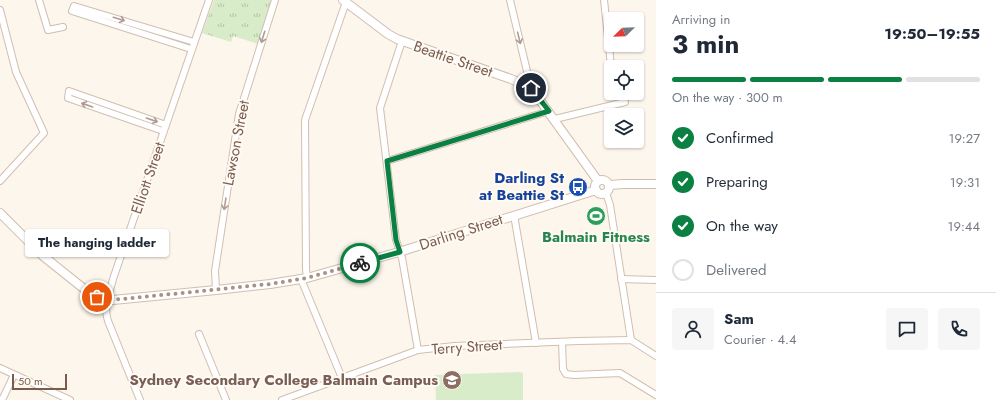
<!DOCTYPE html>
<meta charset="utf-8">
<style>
:root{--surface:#fff;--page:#f6f6f7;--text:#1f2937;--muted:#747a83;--line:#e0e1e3;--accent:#0b8043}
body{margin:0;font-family:Jost,sans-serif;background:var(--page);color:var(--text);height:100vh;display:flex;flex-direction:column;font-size:15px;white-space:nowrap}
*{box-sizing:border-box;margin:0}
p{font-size:13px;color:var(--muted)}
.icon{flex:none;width:22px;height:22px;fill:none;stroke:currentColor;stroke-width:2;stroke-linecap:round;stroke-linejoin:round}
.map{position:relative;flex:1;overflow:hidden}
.drawer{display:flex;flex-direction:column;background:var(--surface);width:340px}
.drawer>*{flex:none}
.needle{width:26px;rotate:247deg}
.tools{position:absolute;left:604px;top:12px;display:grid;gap:8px}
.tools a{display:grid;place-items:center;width:40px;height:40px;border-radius:4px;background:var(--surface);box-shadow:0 1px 3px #0004;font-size:20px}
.scale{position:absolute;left:12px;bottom:10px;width:55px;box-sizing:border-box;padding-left:4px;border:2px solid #7a5c4d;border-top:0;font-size:11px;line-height:14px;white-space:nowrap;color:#7a5c4d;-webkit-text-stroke:3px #fffaf3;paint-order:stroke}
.pin{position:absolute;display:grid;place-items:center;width:34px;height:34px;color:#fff;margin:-17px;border:2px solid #fff;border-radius:50%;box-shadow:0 1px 4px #0007}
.courier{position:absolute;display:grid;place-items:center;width:40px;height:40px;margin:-20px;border:3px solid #0b8043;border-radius:50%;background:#fff;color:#222;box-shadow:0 1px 5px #0007}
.bubble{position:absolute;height:28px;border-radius:4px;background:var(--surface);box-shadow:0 1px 3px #0004;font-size:13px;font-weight:700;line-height:28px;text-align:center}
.overview em{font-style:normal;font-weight:700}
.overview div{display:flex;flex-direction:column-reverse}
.overview{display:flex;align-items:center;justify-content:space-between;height:68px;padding:0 16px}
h1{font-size:26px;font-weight:700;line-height:30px}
.bar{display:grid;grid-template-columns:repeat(4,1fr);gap:6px 4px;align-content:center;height:48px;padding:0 16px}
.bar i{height:5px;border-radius:3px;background:var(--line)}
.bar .active{background:var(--accent)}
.bar p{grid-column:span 4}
.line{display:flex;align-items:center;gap:10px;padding:0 16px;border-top:1px solid var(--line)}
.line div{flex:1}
.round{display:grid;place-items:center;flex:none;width:42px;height:42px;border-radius:4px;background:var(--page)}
ol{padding:0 16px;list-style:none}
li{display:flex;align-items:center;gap:12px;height:44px}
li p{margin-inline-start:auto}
li .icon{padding:4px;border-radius:50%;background:var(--accent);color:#fff;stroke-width:4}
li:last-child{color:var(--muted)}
li i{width:22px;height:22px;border:2px solid var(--line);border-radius:50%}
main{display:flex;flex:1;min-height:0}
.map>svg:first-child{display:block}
.grass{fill:url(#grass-tufts)}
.garden{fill:#d8ecc9}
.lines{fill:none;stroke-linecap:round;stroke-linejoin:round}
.minor-casing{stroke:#d1beb0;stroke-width:8}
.tertiary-casing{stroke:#d1beb0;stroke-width:10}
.minor{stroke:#fff;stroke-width:6}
.tertiary{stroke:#fff;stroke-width:8}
.oneway{stroke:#af9d94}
.done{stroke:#a89285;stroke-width:4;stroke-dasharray:0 7.2}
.route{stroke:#0b8043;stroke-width:5}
.labels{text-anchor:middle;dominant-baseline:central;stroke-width:4;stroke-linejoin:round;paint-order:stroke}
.street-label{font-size:15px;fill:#7a5c4d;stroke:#fffaf3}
.transit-label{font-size:15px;font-weight:bold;fill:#164399;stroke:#fffaf3;text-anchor:end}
.leisure-label{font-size:15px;font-weight:bold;fill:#27864d;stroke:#fffaf3}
.education-label{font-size:15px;font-weight:bold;fill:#785e54;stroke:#fffaf3;text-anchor:end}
</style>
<main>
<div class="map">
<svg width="656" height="400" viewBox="0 0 656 400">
<defs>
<pattern id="grass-tufts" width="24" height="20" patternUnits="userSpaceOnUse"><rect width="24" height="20" fill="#d8ecc9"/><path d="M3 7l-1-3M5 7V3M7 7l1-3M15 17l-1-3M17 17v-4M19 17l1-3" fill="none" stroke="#b4c2a5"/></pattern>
</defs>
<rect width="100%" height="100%" fill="#fdf6ec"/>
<polygon class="grass" points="214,0 271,0 258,44 233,36 231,42 202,33"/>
<polygon class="garden" points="520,372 523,373 523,400 436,400 435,375"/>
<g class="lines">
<g class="minor-casing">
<g id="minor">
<polyline points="39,0 48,30 63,27"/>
<polyline points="510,0 531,88"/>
<polyline points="604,0 611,66"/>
<polyline points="0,10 16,72 44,133 0,181"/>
<polyline points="402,41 380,108 396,240 402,258 418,350"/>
<polyline points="191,49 72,11 74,6 194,42"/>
<polyline points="555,119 625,102"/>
<polyline points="163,131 68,98 69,91 166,125"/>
<polyline points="387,161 549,111"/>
<polyline points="606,193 610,205 631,340"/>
<polyline points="514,215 536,343"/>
<polyline points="307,278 306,269 305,120 346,2"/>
<polyline points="301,279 342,378"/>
<polyline points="621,279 656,280"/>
<polyline points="216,290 215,271 239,114 275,0"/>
<polyline points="199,334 226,400"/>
<polyline points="562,342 563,369 566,374 574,375 620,373 656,395"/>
<polyline points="0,368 70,400"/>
<polyline points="2,400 14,375"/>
<path d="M140 400 108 321C103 307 110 292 113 279L209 0"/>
<polyline points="282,400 418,350 454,346 579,341 631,340 656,356"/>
</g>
</g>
<g class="tertiary-casing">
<g id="tertiary">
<polyline points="343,0 388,34 397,39 511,79 531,88 598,181"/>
<circle cx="602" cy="187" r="7"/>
<polyline points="610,185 623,184 656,184"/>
<polyline points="0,213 43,256 83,288 97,297 108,300 113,300 216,290 270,284 307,278 399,252 596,190"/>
</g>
</g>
<use href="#minor" class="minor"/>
<use href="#tertiary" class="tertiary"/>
</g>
<defs><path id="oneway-shaft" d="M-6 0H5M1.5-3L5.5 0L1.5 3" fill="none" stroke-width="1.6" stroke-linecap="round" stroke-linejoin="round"/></defs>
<g class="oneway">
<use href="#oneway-shaft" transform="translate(119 19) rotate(17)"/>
<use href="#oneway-shaft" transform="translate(263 37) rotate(107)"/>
<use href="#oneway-shaft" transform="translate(519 38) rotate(76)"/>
<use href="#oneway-shaft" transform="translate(87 105) rotate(-161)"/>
<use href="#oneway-shaft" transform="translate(152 120) rotate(19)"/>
<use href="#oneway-shaft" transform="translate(225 204) rotate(99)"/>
</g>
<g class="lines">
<polyline class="done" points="97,297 108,300 123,299 270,284 307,278 360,263"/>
<polyline class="route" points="360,263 400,252 396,240 387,161 549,111 531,88"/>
</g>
<defs>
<g id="bus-disc" transform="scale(1)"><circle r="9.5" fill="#1a4fb4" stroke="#fffaf3"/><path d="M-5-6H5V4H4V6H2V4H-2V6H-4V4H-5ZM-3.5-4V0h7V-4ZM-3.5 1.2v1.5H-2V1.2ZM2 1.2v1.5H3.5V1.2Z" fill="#fff"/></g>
<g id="stadium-disc" transform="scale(1)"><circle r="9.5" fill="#2e9e5b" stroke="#fffaf3"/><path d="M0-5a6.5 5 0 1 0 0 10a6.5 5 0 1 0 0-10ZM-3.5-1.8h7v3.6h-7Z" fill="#fff"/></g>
<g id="school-disc" transform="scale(1)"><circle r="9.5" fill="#8d6e63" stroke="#fffaf3"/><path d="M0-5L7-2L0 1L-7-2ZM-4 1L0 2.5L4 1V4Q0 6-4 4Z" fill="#fff"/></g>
</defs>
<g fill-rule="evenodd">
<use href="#bus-disc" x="578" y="187"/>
<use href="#stadium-disc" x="596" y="216"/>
<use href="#school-disc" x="452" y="380"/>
</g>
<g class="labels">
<g class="street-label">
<text transform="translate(453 59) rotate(19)">Beattie Street</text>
<text transform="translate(236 143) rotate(-79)">Lawson Street</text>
<text transform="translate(148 178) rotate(-71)">Elliott Street</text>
<text transform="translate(461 232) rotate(-18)">Darling Street</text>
<text transform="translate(467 347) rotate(-4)">Terry Street</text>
</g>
<g class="transit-label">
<text x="564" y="178">Darling St<tspan x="564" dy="17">at Beattie St</tspan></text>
</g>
<g class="leisure-label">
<text x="596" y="237">Balmain Fitness</text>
</g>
<g class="education-label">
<text x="438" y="380">Sydney Secondary College Balmain Campus</text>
</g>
</g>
</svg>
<div class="tools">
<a><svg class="needle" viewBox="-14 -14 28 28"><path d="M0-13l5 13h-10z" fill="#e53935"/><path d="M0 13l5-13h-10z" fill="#747a83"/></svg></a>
<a><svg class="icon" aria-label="locate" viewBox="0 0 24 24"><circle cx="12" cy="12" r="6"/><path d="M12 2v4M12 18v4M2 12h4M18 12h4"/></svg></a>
<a><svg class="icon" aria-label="layers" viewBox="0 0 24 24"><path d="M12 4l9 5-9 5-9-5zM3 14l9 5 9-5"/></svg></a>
</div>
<div class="scale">50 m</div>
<div class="pin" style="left:97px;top:297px;background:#ea580c"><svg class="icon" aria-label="bag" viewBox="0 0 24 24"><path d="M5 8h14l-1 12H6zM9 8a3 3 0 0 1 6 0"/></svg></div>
<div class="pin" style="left:531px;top:88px;background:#1f2937"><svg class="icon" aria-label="home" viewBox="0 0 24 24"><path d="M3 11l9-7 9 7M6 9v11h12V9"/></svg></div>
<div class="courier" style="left:360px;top:263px"><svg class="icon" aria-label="bike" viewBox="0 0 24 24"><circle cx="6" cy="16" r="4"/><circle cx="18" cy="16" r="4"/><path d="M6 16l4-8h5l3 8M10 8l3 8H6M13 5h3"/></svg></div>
<div class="bubble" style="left:25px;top:229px;width:144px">The hanging ladder</div>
</div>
<section class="drawer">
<div class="overview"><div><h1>3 min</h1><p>Arriving in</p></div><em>19:50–19:55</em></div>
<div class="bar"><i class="active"></i><i class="active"></i><i class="active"></i><i></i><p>On the way · 300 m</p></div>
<ol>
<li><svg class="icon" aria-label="check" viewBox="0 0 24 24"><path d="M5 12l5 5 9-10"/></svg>Confirmed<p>19:27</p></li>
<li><svg class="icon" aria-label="check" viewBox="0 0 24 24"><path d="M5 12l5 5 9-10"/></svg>Preparing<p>19:31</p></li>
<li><svg class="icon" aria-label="check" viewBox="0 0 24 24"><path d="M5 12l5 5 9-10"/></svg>On the way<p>19:44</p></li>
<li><i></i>Delivered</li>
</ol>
<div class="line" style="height:72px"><a class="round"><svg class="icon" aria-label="person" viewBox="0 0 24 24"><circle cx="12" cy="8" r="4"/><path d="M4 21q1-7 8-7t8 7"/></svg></a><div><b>Sam</b><p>Courier · 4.4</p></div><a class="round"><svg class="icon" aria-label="chat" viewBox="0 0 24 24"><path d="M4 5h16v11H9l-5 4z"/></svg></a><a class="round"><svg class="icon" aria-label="phone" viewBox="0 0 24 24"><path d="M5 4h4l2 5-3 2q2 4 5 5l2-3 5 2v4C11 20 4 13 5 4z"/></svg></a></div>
</section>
</main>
